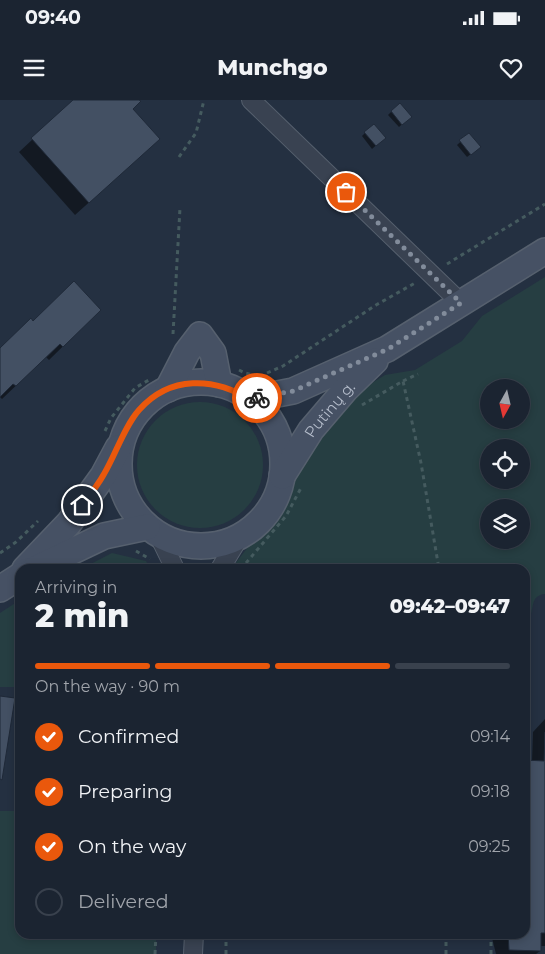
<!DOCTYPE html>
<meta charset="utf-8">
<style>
:root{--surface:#1b2431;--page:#242c39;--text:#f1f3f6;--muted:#a0a4ab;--line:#39414d;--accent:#ea580c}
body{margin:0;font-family:Montserrat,sans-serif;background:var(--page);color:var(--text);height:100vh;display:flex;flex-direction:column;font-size:19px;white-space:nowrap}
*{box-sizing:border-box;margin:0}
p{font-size:16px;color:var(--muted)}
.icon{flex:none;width:28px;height:28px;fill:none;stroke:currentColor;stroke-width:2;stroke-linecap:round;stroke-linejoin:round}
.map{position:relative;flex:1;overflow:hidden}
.drawer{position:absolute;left:15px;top:464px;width:515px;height:375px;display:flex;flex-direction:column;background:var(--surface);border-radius:15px;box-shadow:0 2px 8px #0003,0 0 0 1px var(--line)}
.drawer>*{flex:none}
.needle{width:32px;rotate:188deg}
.buttons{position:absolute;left:480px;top:279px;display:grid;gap:10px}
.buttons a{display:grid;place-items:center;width:50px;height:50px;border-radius:50%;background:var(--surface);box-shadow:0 2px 8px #0003,0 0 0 1px var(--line);font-size:25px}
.pin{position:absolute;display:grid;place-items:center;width:42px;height:42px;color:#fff;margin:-21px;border:2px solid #fff;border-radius:50%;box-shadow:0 1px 5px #0007}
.courier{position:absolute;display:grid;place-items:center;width:50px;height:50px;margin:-25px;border:4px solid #ea580c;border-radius:50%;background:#fff;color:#222;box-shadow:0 1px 6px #0007}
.overview em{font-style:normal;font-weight:800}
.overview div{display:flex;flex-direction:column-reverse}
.overview{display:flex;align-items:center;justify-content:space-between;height:85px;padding:0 20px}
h1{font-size:32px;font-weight:800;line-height:38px}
.bar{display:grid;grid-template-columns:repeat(4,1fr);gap:8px 5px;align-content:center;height:60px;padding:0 20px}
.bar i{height:6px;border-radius:4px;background:var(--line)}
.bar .current{background:var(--accent)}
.bar p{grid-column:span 4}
ol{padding:0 20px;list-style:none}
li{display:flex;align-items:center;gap:15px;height:55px}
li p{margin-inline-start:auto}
li .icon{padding:5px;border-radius:50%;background:var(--accent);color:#fff;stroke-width:4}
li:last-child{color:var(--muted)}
li i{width:28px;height:28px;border:2px solid var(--line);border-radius:50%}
.status{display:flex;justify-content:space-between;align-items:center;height:35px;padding:0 25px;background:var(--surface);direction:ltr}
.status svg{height:14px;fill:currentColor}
header{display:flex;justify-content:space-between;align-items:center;height:65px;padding:0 20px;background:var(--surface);font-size:22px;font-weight:800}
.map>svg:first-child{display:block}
.green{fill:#263e42;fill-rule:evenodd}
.shadow{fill:#0007}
.building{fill:#435063;stroke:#1f2938}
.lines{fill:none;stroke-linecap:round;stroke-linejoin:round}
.street-casing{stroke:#56606e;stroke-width:20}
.secondary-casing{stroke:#56606e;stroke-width:28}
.path{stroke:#455b5f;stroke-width:3;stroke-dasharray:4 4;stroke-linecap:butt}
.street{stroke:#394251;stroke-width:18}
.secondary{stroke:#465164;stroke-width:25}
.done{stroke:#828c9b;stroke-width:5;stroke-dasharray:0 9}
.route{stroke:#ea580c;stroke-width:6}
.labels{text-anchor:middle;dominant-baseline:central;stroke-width:5;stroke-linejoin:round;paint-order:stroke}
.street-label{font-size:15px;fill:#b5bdcb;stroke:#1d2736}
</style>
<div class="status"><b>09:40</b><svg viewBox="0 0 49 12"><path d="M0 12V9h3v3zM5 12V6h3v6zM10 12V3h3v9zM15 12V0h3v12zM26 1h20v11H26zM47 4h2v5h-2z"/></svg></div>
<header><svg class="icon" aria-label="menu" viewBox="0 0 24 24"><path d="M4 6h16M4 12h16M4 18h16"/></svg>Munchgo<svg class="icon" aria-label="heart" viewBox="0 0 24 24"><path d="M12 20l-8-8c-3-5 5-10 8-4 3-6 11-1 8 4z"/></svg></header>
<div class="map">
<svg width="545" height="854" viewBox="0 0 545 854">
<rect width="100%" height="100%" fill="#243041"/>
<g class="green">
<path d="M545 177V494C541 494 537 496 535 499 530 508 530 534 525 547V469H231L273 415 335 315 357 292 385 275 415 270 462 241 482 216ZM489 288H521V320H489ZM489 348H521V380H489ZM489 408H521V440H489Z"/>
<circle cx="200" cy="365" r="63"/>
<polygon points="112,453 146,461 150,469 81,469"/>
<polygon points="20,500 20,587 0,587 0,513"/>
<polygon points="0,711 20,711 20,834 156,834 156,854 0,854"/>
</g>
<g class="shadow">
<polygon points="75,0 138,0 131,9 145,52 75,115 19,52"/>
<polygon points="391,12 407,20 399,27 388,15"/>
<polygon points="365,33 381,41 372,49 362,36"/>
<polygon points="469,34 476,50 467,57 457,45"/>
<polygon points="100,210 49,260 46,257 2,299 0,297 0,250 33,222"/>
<polygon points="545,619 545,846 540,846 540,851 536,854 496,854 491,834 525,834 525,662 532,662 533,632"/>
</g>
<g class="building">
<polygon points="73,0 139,0 141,1 133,9 160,39 89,103 31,38"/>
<polygon points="400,3 412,17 402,25 391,11"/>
<polygon points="374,24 386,38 376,46 364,32"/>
<polygon points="469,33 481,47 471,55 459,40"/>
<polygon points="74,181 101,210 63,247 60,244 16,286 13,284 0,297 0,248 31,218 33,221"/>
<polygon points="0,596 15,598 2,680 0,679"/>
<polygon points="545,632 545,833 541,833 541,851 509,850 508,834 525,834 525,660 544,661"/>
</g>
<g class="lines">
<g class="street-casing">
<g id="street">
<polyline points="251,0 461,203"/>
<polyline points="158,434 175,469"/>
<polyline points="220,469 240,436"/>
<polyline points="193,854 194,834"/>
</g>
</g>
<g class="secondary-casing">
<g id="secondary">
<circle cx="201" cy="364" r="82"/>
<polyline points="168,289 187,252 200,235 213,253 219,284"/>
<polyline points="251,299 293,291 387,249 545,151"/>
<path id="s1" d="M282 376 311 330 346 289 375 261"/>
<polyline points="25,469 69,423 103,376 118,348"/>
<polyline points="35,469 104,436 147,427"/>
<polyline points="0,489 20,476"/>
</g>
</g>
<g class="path">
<polyline points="179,57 196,33 204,0"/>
<polyline points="447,164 545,104"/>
<polyline points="173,234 180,108"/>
<polyline points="239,270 245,273 254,275"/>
<polyline points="267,273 283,266 376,205 415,183"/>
<polyline points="403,281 418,274"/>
<polyline points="362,305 403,281 421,363 439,469"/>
<polyline points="105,331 111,318 135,288 149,280"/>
<polyline points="136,451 150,459"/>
<polyline points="0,453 16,442 38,421"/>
<polyline points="246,463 286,416 301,388"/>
<polyline points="226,834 226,854"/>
<polyline points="155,854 156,834"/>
<polyline points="446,854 446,834"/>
<polyline points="491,854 491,834"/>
</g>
<use href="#street" class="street"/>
<use href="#secondary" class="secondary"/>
</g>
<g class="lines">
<polyline class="done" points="257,298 293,291 388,249 461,203 346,92"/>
<path class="route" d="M82 405C90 395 98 385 104 374 116 354 124 327 139 310 170 275 214 277 251 300L257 298"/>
</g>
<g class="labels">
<g class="street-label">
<text stroke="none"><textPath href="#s1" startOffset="82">Putinų g.</textPath></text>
</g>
</g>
</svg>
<div class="buttons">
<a><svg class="needle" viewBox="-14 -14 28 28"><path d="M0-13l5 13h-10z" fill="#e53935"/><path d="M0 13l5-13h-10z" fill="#a0a4ab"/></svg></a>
<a><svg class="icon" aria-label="locate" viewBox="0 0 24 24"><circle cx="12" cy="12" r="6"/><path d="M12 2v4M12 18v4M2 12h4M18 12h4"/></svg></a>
<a><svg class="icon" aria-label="layers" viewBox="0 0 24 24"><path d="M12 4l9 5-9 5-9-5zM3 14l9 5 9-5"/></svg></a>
</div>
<div class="pin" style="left:346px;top:92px;background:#ea580c"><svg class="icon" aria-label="bag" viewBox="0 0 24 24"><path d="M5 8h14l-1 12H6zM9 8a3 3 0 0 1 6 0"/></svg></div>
<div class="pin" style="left:82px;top:405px;background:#1f2937"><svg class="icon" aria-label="home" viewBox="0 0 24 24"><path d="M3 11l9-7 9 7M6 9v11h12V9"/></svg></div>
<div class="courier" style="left:257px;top:298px"><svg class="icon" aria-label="bike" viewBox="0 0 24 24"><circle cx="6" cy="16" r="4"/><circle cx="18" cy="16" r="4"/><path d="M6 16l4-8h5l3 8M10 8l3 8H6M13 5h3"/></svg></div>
<section class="drawer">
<div class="overview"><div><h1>2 min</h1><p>Arriving in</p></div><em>09:42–09:47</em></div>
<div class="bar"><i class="current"></i><i class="current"></i><i class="current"></i><i></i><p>On the way · 90 m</p></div>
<ol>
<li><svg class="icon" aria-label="check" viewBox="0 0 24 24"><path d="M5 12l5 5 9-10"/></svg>Confirmed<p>09:14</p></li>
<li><svg class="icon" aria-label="check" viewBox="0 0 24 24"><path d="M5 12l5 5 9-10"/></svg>Preparing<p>09:18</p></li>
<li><svg class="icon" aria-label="check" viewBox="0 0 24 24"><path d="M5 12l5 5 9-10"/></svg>On the way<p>09:25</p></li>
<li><i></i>Delivered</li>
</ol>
</section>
</div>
